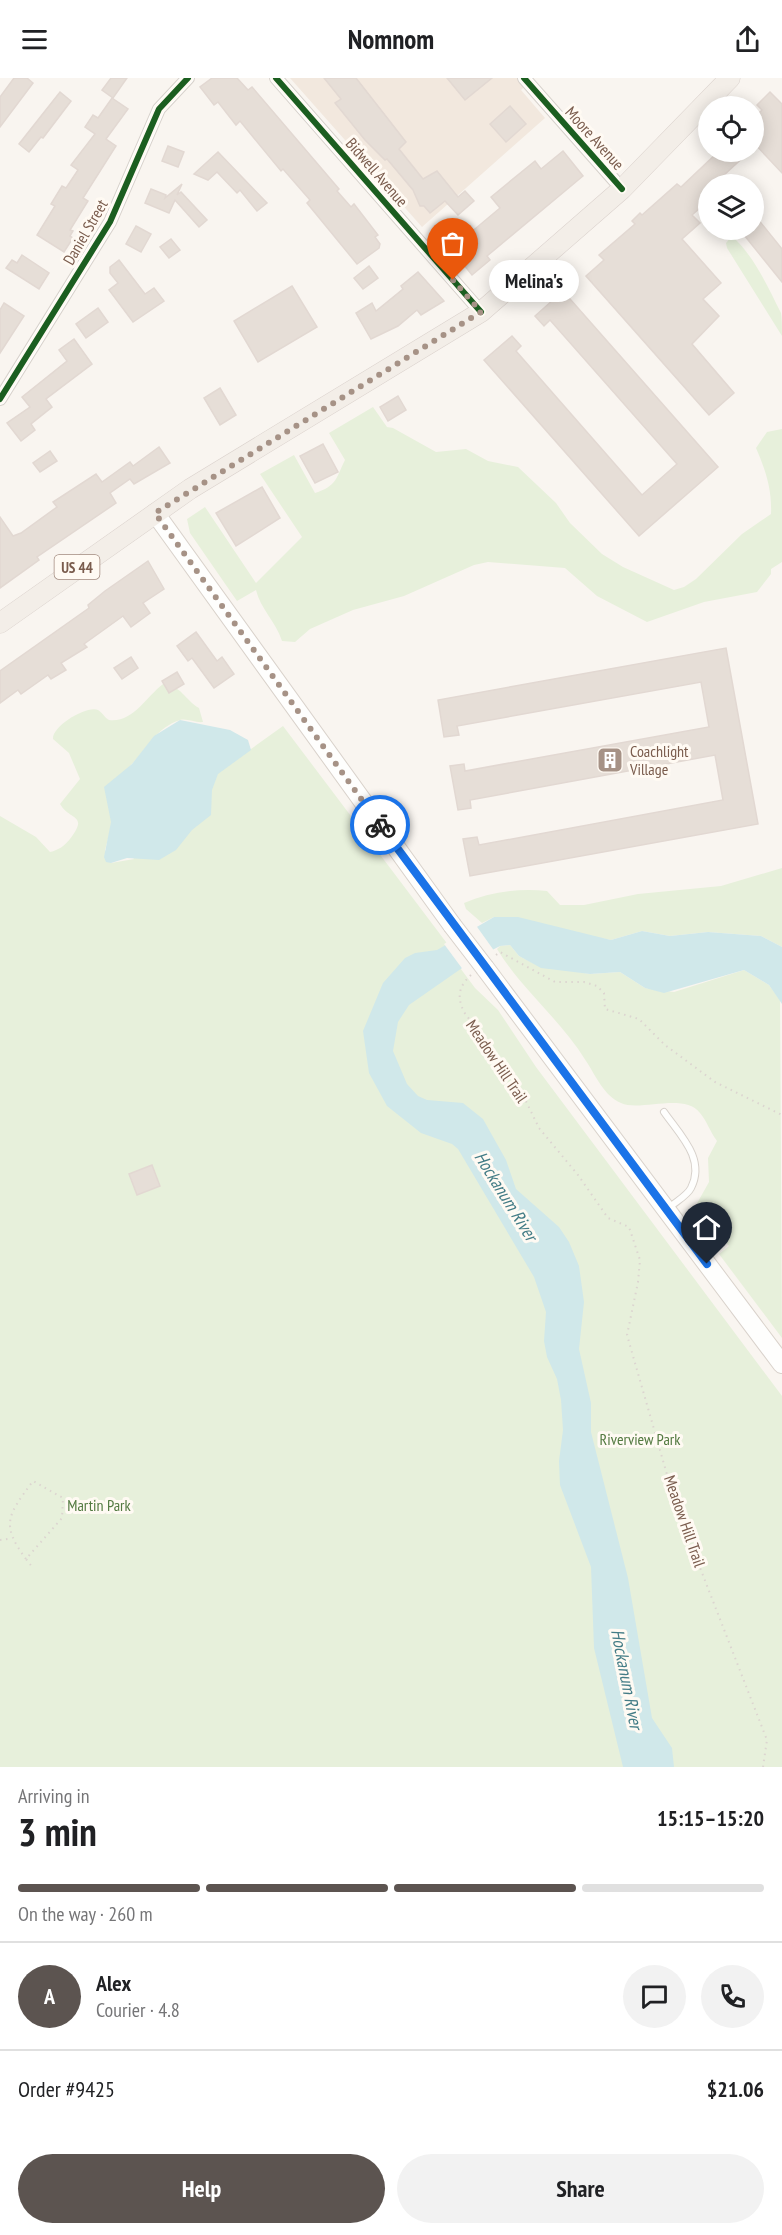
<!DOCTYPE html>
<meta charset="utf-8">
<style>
:root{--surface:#fff;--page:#f2f2f2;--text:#202124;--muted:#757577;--line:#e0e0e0;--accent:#5c5450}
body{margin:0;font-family:"PT Sans Narrow",sans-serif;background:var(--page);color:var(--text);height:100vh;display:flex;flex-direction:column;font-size:22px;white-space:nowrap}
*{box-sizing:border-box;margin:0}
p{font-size:20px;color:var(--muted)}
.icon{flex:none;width:33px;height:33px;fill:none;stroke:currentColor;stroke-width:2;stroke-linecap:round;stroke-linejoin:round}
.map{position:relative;height:1689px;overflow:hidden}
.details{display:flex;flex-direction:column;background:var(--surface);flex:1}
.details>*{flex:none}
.buttons{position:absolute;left:698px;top:18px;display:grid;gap:12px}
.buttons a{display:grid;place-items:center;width:66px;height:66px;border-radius:50%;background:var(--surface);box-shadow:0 3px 15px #0003;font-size:30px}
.pin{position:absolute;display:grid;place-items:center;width:51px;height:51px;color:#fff;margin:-62px -26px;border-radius:50% 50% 50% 0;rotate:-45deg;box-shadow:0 0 6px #0007}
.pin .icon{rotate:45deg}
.courier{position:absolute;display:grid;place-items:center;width:60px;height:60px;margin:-30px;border:4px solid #1a73e8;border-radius:50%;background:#fff;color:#222;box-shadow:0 2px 8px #0007}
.bubble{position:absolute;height:42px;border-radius:21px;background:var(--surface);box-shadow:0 3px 15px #0003;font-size:20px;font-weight:700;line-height:42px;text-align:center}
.summary em{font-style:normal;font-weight:700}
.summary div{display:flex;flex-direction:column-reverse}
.summary{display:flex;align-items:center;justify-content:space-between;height:102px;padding:0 18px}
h1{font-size:39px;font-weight:700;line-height:45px}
.bar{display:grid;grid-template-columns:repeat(4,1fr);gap:9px 6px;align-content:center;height:72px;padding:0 18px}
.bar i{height:8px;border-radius:4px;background:var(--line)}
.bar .selected{background:var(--accent)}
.bar p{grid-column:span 4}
.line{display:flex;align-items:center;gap:15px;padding:0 18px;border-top:2px solid var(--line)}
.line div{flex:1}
.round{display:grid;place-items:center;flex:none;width:63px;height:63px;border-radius:32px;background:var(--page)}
.primary-button{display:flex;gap:12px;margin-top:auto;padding:12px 18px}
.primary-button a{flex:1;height:69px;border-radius:36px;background:var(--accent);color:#fff;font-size:24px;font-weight:700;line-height:69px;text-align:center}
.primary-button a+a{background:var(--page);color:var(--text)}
header{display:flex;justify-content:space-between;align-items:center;height:78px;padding:0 18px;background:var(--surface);font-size:27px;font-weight:700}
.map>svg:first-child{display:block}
.residential{fill:#f2e8de}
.green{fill:#e7f0db;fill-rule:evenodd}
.water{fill:#d0e8ea}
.pier{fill:#f9f5f0}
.building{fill:#e6ded7;stroke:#e2d8d2;stroke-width:1.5}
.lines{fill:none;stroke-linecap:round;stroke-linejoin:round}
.service-casing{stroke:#d7d1cb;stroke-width:8}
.minor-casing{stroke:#d7d1cb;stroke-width:14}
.secondary-casing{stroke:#d9d2cb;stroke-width:20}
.primary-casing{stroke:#dad1cc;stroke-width:21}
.path{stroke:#dcd5d0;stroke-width:2;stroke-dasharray:1.5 4.5;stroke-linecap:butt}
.service{stroke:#fefefd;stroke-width:6}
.minor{stroke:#fefefd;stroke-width:12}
.secondary{stroke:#fefefd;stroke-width:18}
.primary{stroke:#f3eee8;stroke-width:20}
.secondary-bridge-casing{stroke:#d9d2cb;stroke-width:20;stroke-linecap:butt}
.secondary-bridge{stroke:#fefefd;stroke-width:18}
.cycleway-casing{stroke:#fffaf3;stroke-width:10}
.cycleway{stroke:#1b5e20;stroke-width:6}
.done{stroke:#a69286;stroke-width:6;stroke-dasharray:0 10.8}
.route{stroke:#1a73e8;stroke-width:8}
.labels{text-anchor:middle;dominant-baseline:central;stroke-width:6;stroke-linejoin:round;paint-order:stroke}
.shield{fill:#fffaf3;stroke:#a28b7f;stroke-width:1.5}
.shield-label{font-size:15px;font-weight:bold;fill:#7a5c4d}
.street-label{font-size:16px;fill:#7a5c4d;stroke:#fffaf3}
.poi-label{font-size:16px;fill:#7a5c4d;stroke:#fffaf3;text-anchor:start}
.park-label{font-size:16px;fill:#537a41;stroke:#fffaf3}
.water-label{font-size:18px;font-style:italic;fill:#437c86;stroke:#fffaf3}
</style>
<header><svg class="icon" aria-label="menu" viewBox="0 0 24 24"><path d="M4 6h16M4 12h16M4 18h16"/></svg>Nomnom<svg class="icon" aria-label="share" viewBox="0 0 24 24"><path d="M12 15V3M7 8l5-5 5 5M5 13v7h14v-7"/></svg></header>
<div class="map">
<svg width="782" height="1689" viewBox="0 0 782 1689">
<rect width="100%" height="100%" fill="#f9f5f0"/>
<polygon class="residential" points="290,0 534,0 521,12 545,40 422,149"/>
<g class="green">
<path d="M730 160H734C755 180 768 209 781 235 782 240 782 251 782 258L727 170 726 165Z"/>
<path d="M373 329 387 349 393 350 436 374 466 371 488 383 518 389 556 425 570 445 602 476 623 489 674 512 684 509 696 501 742 456 771 436C772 412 766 393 756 370L767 354 782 351V484L771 491V496L757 514 704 524 647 544 597 518 565 490 488 484 474 487 404 518 353 532 310 551 295 564 282 563C276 544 260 530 256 512L237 523 190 455 187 441 205 429 256 505 302 459 260 396 294 377 315 415C337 408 336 400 345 382L329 355Z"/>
<path d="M163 606C181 607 185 622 199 630L203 644C195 645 187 640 180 642 155 650 145 674 128 690L251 671 283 648 452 872 449 875 475 910 498 932 536 989 782 1318V1689H0V738L36 759 50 774C59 772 64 768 70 761 89 736 70 743 60 726L80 701 69 675 53 661C52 648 87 627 98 632 102 634 105 640 109 642 133 645 146 619 163 606ZM111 750 134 781 111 785 105 772Z"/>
<path d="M782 790V869L761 858 708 854 670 858 642 853 611 862 494 839 482 845 466 831 464 825C490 814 519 810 547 813L560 827H584L638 816 721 808Z"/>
<path d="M510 867 519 878 537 887 590 896 620 894 645 910 674 914 744 892 769 907 780 922 782 1260 719 1176 729 1168 697 1134 695 1129 709 1104 708 1080 717 1063C710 1054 707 1043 700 1035 684 1014 640 1034 621 1025 604 1018 596 998 586 983 561 942 522 912 497 871L500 868Z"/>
</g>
<g class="water">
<polygon points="180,642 230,652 248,662 251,672 218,696 212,712 211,737 192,752 176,772 159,782 127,780 111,785 106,784 104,779 111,744 104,709 132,686 154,658"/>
<polygon points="494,839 518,839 611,862 642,853 670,858 708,854 761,858 782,869 782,926 769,907 744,892 664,915 645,910 620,894 590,896 541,890 519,878 510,867 500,868 475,881 409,927 398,944 393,973 407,1006 418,1018 427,1022 463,1025 483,1041 506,1082 516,1111 559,1149 569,1164 579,1188 584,1224 579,1271 591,1325 591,1354 628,1500 652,1640 672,1670 674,1689 623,1689 594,1570 591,1489 560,1407 559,1383 563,1352 561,1322 557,1301 547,1279 544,1263 546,1234 534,1199 458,1071 452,1066 421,1055 387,1028 369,995 363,953 383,905 405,880 415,875 437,872"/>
</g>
<polygon class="pier" points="475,846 495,874 464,893 444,866"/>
<g class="building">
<polygon points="14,0 27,0 33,5 0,49 0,19"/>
<polygon points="111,0 127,0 113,20 102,12"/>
<polygon points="212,0 237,0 248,12 252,9 339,111 337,113 351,129 354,126 378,157 375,159 380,166 379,170 357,186 307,125 310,122 283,91 281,93 240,43 236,47 218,24 214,27 200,9"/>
<polygon points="324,0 356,0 406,64 399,71 423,101 437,93 458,119 465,113 474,123 458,137 445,123 430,135 424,128 420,128 413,112 387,81 385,82 365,62 335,25 341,21"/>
<polygon points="447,0 492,0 465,22"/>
<polygon points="60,14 71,23 43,60 41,59 29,74 19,66"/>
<polygon points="770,14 782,26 782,95 753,64 753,41 762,32 757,27"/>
<polygon points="112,20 128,31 106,61 116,68 83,120 88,123 70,152 73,153 70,158 73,160 64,174 37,157 55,128 51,126 62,108 66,110 78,92 71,87 95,56 85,49 93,37 98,40"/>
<polygon points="510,28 526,46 506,64 490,46"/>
<polygon points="168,68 184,74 178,89 162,83"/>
<polygon points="563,73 583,98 487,178 490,182 472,197 451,171 500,130 491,119 535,83 541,91"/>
<polygon points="218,74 267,125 257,133 240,112 237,115 217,94 208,102 194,96"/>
<polygon points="718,74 749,74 723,98 730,106 708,106 708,123 692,137 700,145 682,161 721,205 703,221 719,238 692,266 734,315 709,337 586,198 604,182 599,177 635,146 632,143 640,135 642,137 677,106 681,109"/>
<polygon points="182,106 177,117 181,114 207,142 199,149 175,122 169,135 145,125 151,111 166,117 165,120"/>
<polygon points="753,135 782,171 782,204 740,152 753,152"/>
<polygon points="136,148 151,156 141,174 126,166"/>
<polygon points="171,161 180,172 169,180 160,169"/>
<polygon points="22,177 49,195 39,211 6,190 12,182 17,185"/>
<polygon points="119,182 145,216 154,210 164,223 133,244 109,212 118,205 110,195 110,189"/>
<polygon points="369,188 378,200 363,211 354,200"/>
<polygon points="418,194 444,223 421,237 417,232 398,248 371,261 356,235 372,225 376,233 403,211 401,208"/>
<polygon points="292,208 317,249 258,284 234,243"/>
<polygon points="563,213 718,389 639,458 484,282 512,258 521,268 516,273 642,417 677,386 550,242 544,248 535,238"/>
<polygon points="4,225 24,238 0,275 0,232"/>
<polygon points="98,230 108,244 86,260 76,246"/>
<polygon points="74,261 92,286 46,321 52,329 31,346 35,352 21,363 7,345 30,329 22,319 67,283 59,272"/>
<polygon points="220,310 236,337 220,347 204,320"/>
<polygon points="398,318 406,332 388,343 380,329"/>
<polygon points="323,366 338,394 315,405 300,378"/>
<polygon points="159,369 170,385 134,406 130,401 110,415 116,425 37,479 39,482 0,510 0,439 13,458 21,455 57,429 53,424 96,396 102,404 130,384 133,388"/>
<polygon points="50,373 57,383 40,394 33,385"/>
<polygon points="262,409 280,440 236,468 216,435"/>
<polygon points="148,483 164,511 143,525 150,535 131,549 123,538 84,566 87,569 61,585 66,592 51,601 48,597 21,616 18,612 0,625 0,593 89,530 88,527 105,513"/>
<polygon points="196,554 217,583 222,579 234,596 214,610 192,580 188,583 177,568"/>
<polygon points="726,570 758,746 470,798 463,761 477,759 479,767 723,722 715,677 470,722 471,730 458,732 450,688 464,686 465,693 709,649 701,604 457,648 459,657 444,659 438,622"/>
<polygon points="131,579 138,590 122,601 114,590"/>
<polygon points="177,594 184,606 169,615 162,603"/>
<polygon points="152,1087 160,1108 137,1117 129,1096"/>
</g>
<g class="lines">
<g class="service-casing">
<path id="service" d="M664 1034C680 1057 706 1081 691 1110 687 1118 675 1124 669 1130"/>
</g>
<g class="minor-casing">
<g id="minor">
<polyline points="276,0 481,234"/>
<polyline points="524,0 622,111"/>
<polyline points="0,321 110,144 159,31 188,0"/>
</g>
</g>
<g class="secondary-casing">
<g id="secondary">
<polyline points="155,435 452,847"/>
<polyline points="485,890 782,1286"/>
</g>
</g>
<g class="primary-casing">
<polyline id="primary" points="0,545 190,411 481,234 622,111 730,0"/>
</g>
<g class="path">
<polyline points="496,877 500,874 555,904 584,904 597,908 604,915 605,931 639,941 665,967 715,1004 782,1037"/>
<path d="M471 897C458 909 457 919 464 934L520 1011 539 1050 578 1097 608 1140 629 1149 640 1182 638 1204 627 1257 676 1428 767 1662 763 1689"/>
<polyline points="0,1462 8,1461"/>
<path d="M26 1481C0 1446 8 1437 33 1403L63 1420 62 1440 26 1481 33 1490"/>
</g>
<use href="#service" class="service"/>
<use href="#minor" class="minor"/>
<use href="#secondary" class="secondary"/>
<use href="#primary" class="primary"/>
<g class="secondary-bridge-casing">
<polyline id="secondary-bridge" points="452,847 485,890"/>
</g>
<use href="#secondary-bridge" class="secondary-bridge"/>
<g class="cycleway-casing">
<g id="cycleway">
<polyline points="276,0 481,234"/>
<polyline points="524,0 622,111"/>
<polyline points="0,321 110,144 159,31 188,0"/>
</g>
</g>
<use href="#cycleway" class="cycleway"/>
</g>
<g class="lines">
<polyline class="done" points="380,747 155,435 481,234 453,202"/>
<polyline class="route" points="380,747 707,1186"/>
</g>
<defs>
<g id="building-square" transform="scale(1.35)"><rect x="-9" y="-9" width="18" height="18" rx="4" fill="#a69286" stroke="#fffaf3"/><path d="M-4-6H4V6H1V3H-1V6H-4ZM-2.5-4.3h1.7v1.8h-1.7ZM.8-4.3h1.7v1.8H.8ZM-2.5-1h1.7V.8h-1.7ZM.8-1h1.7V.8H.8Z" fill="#fff"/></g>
</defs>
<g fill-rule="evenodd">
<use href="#building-square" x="610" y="682"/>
</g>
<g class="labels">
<rect class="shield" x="54.5" y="477" width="45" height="24" rx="4.5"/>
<g class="shield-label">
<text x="77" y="489">US 44</text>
</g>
<g class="street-label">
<text transform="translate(595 60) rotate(48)">Moore Avenue</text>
<text transform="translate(377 94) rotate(49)">Bidwell Avenue</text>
<text transform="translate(85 154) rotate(-60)">Daniel Street</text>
<text transform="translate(497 983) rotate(56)">Meadow Hill Trail</text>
<text transform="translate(685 1443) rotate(71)">Meadow Hill Trail</text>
</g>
<g class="poi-label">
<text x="630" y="673">Coachlight<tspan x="630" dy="18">Village</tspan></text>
</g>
<g class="park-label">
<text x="640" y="1361">Riverview Park</text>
<text x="99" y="1427">Martin Park</text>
</g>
<g class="water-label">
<text transform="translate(506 1118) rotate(58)">Hockanum River</text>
<text transform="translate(627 1601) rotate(79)">Hockanum River</text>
</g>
</g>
</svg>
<div class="buttons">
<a><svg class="icon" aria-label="locate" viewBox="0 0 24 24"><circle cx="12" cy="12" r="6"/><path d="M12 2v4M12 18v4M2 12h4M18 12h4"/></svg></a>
<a><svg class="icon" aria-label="layers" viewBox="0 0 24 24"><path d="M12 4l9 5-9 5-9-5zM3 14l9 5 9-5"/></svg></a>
</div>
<div class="pin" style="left:453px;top:202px;background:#ea580c"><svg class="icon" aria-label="bag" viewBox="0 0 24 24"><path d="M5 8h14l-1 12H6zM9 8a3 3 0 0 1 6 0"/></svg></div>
<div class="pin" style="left:707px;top:1186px;background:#1f2937"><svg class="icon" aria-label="home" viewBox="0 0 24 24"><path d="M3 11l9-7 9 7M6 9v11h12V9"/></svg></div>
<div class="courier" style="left:380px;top:747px"><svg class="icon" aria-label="bike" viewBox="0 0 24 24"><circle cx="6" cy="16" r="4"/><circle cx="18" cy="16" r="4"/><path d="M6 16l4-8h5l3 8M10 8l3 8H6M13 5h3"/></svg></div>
<div class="bubble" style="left:489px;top:182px;width:90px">Melina's</div>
</div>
<section class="details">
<div class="summary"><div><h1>3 min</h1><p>Arriving in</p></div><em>15:15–15:20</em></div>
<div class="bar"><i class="selected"></i><i class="selected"></i><i class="selected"></i><i></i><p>On the way · 260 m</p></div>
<div class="line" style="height:108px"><b class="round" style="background:var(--accent);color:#fff">A</b><div><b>Alex</b><p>Courier · 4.8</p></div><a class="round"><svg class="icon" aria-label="chat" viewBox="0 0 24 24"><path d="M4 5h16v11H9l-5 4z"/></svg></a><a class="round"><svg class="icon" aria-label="phone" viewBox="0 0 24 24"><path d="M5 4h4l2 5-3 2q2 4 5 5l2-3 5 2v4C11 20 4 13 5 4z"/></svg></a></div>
<div class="line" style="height:78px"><div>Order #9425</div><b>$21.06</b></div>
<div class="primary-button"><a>Help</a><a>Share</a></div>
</section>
